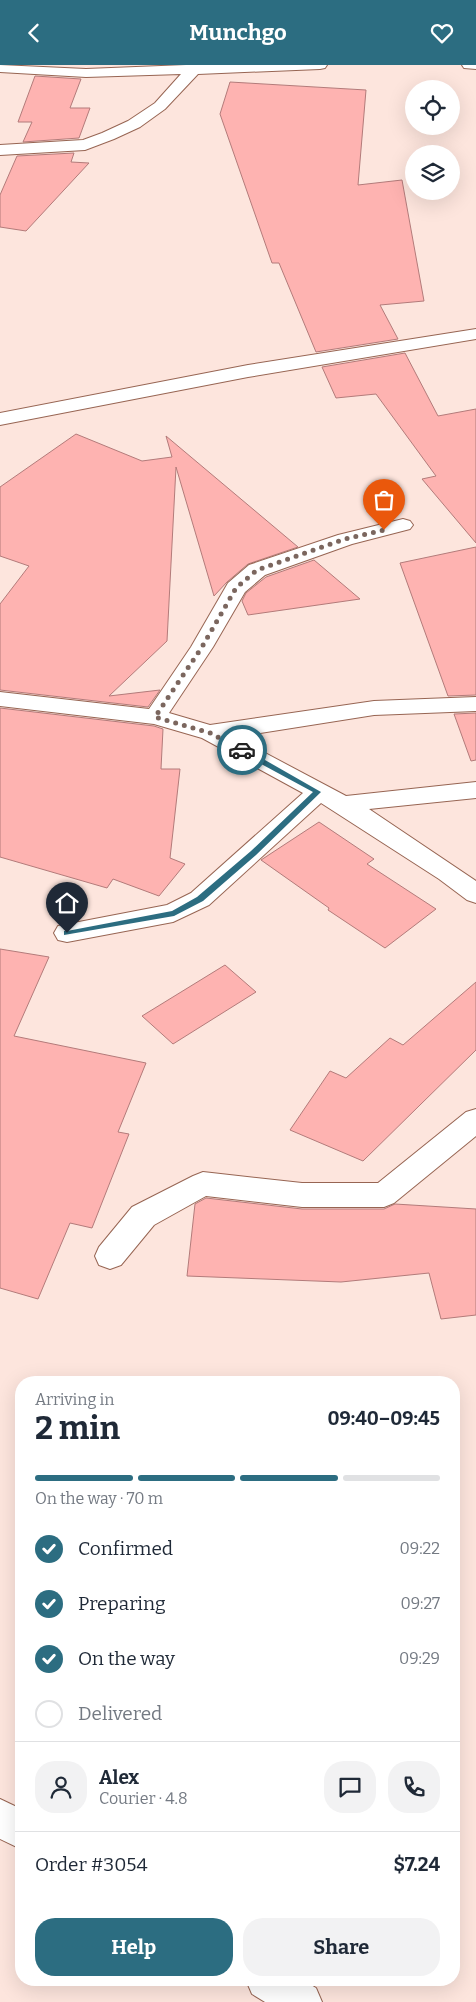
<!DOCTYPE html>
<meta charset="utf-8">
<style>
:root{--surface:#fff;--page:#f2f2f3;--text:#1f2937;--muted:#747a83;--line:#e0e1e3;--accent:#2c6d81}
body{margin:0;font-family:Bitter,serif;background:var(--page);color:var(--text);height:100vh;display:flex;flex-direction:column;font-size:19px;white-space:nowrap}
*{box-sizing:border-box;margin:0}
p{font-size:16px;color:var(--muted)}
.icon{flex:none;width:28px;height:28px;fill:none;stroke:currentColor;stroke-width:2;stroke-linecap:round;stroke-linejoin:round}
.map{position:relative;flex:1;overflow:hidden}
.panel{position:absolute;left:15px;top:1311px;width:445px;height:610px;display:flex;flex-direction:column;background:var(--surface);border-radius:20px;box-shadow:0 5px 20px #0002}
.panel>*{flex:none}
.controls{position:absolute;left:405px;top:15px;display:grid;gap:10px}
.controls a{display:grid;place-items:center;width:55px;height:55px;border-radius:50%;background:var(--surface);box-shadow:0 5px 20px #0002;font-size:25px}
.pin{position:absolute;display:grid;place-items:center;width:42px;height:42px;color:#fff;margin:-51px -21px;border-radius:50% 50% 50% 0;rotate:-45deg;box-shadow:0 0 5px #0007}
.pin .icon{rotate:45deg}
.courier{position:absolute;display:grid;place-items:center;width:50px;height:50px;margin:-25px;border:4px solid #2c6d81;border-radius:50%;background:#fff;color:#222;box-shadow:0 1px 6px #0007}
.head em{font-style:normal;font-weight:700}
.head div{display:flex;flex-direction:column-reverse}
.head{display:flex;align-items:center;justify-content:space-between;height:85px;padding:0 20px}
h1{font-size:32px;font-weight:700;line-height:38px}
.bar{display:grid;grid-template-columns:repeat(4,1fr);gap:8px 5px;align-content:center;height:60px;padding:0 20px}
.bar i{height:6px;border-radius:4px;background:var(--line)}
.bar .selected{background:var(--accent)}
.bar p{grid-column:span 4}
.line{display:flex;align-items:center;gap:12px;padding:0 20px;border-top:1px solid var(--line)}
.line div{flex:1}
.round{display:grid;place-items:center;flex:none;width:52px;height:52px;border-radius:20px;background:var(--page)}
ol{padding:0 20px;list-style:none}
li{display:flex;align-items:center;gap:15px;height:55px}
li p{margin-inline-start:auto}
li .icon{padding:5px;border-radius:50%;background:var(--accent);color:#fff;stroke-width:4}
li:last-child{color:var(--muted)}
li i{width:28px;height:28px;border:2px solid var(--line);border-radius:50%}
.primary-button{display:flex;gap:10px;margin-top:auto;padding:10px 20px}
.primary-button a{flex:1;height:58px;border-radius:20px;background:var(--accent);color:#fff;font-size:20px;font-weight:700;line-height:58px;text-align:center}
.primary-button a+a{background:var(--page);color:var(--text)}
header{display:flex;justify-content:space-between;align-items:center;height:65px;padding:0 20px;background:var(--accent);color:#fff;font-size:22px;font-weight:700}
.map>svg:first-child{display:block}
.building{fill:#feb3b1;stroke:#b37b7a}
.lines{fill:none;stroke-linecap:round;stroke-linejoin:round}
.minor-casing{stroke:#976553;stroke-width:2}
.minor{fill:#fff;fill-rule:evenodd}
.route{fill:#2c6d81}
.done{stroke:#7b665e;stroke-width:5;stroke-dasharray:0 9}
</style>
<header><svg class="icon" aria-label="back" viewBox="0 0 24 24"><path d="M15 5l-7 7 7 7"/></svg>Munchgo<svg class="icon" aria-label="heart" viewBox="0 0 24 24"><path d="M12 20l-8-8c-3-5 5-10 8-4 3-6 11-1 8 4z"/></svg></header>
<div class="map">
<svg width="476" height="1937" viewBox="0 0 476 1937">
<rect width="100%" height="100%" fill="#fde5dd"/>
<g class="building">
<polygon points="35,11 81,14 70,43 90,43 79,73 23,77 32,57 18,57"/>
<polygon points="230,17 366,25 358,120 402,115 424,236 380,240 398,274 316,287 279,198 272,198 220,49"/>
<polygon points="74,88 71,97 89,98 26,166 0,162 0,130 17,91"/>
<polygon points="405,288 438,351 476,344 476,478 422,414 436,411 376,329 336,333 322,302"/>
<polygon points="76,369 142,396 172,392 166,371 298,482 248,499 227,517 214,531 176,402 167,576 109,631 160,625 148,642 0,625 0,539 29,501 0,491 0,422"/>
<polygon points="476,482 476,630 448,631 400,498"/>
<polygon points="314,495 360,534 248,550 242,536 246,528 266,512"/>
<polygon points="0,643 154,661 163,664 161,704 180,704 170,793 185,799 159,831 113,814 107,823 0,792"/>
<polygon points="476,648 476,695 471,696 454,649"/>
<polygon points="319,757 374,794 367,799 436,844 385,883 328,845 329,843 261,795"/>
<polygon points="0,884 49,892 14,971 146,998 118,1067 129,1069 92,1163 70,1158 38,1234 0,1223"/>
<polygon points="225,900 256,927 173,979 142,951"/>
<polygon points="476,917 476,985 363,1096 290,1065 330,1006 346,1013 390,973 403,980"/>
<polygon points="206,1133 302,1144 384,1144 395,1139 476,1144 476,1250 441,1254 429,1208 341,1217 187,1211 195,1139"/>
</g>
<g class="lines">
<g class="minor-casing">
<g id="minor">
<polygon points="0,0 86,4 186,0 327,0 325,3 320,4 198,9 165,44 140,62 114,74 85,85 0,90 0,80 83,75 102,68 128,56 155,38 181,9 86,12 0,7"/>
<polygon points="462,0 476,0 476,4 464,3"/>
<polygon points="476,264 476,274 248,312 0,360 0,348 248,300"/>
<polygon points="403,454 410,456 413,460 410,464 352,479 265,510 245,527 213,582 169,648 210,660 374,636 476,632 476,646 374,650 235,672 346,731 476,717 476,733 369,744 476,816 476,838 467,835 439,814 321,738 209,840 173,857 67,877 58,875 54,868 58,861 167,840 191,828 303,728 202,673 154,659 0,641 0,627 149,644 191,582 228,518 249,500 338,470"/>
<polygon points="476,1044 476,1071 394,1138 384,1142 302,1142 206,1131 154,1160 121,1200 110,1204 99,1200 95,1191 99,1182 132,1142 193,1111 203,1107 302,1118 378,1118 466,1047"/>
<polygon points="0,1734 21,1744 21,1784 0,1774"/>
<polygon points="246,1915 303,1915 316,1923 322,1937 265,1937 252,1929"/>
</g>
</g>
<use href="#minor" class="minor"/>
</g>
<polygon class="route" points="239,683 244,683 321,727 256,790 203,836 174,851 64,870 64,866 67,866 172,846 197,832 251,786 313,727 239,687"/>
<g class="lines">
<polyline class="done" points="242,685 210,668 155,652 202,582 236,523 257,505 345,474 384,465"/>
</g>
</svg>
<div class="controls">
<a><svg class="icon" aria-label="locate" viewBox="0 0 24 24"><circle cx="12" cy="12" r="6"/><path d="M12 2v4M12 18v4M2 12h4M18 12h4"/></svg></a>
<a><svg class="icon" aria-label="layers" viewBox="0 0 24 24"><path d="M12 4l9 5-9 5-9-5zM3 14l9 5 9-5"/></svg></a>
</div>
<div class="pin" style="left:384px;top:465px;background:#ea580c"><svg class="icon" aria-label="bag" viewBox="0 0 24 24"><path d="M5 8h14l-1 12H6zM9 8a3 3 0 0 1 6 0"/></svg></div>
<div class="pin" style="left:67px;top:868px;background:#1f2937"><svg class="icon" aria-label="home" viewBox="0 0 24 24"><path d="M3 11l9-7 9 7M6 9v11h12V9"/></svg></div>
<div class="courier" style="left:242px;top:685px"><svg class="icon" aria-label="car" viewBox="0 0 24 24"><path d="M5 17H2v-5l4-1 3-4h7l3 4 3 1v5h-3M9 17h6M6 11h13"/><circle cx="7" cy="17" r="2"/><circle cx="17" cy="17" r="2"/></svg></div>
<section class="panel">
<div class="head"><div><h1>2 min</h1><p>Arriving in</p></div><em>09:40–09:45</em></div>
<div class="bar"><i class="selected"></i><i class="selected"></i><i class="selected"></i><i></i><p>On the way · 70 m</p></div>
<ol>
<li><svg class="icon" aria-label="check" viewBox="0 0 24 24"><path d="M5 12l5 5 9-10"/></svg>Confirmed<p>09:22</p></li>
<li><svg class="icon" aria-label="check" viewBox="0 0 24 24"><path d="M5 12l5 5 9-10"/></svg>Preparing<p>09:27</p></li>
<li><svg class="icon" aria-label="check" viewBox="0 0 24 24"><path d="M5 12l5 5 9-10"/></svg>On the way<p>09:29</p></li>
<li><i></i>Delivered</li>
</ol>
<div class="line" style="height:90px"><a class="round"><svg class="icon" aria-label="person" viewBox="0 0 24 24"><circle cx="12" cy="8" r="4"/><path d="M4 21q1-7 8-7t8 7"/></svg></a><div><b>Alex</b><p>Courier · 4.8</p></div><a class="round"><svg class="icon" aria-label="chat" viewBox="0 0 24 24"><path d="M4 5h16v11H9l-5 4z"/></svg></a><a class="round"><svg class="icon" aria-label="phone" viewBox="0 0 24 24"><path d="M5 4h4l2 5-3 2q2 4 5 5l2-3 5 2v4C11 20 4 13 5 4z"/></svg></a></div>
<div class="line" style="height:65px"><div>Order #3054</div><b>$7.24</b></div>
<div class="primary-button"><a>Help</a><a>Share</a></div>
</section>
</div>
